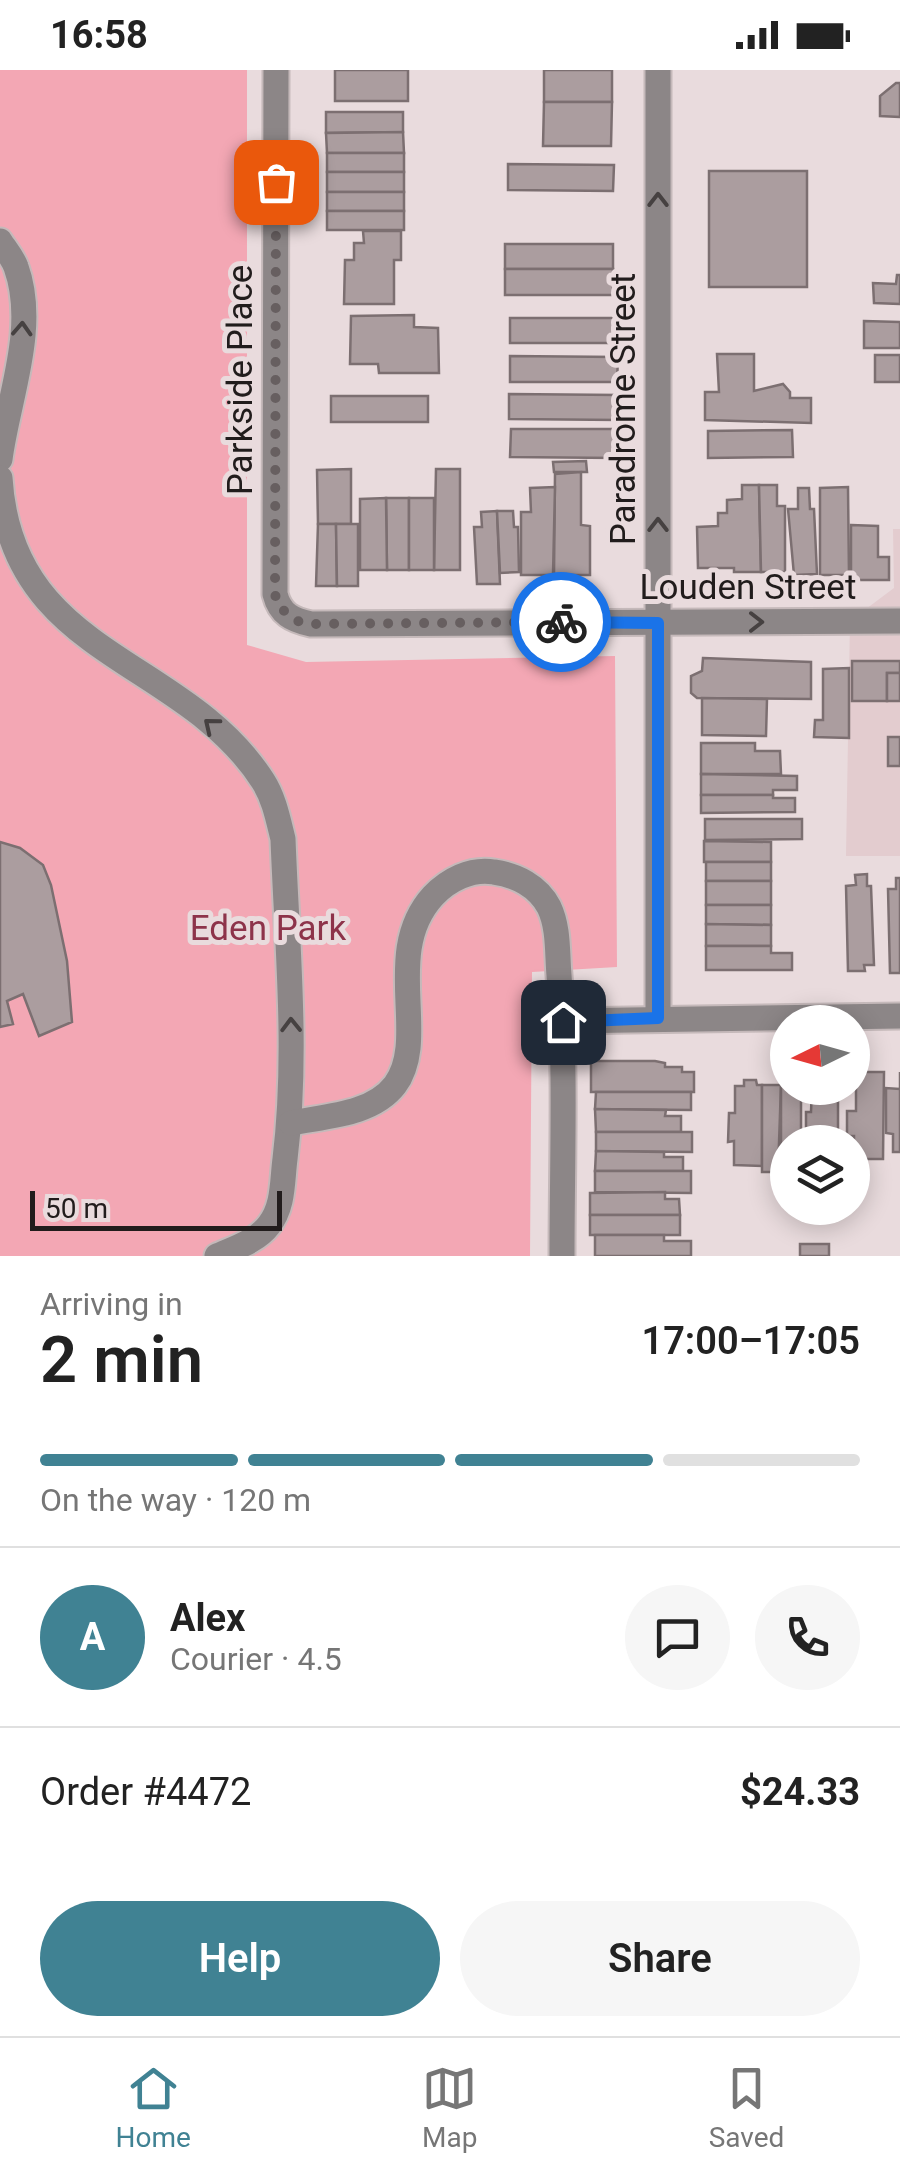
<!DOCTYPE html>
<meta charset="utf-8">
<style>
:root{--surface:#fff;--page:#f6f6f6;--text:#222;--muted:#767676;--line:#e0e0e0;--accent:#408293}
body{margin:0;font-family:Roboto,sans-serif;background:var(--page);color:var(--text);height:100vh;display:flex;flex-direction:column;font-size:38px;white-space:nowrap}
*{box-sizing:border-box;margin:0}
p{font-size:32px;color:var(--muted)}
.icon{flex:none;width:55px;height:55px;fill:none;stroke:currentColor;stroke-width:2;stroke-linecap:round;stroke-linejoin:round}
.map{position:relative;height:1186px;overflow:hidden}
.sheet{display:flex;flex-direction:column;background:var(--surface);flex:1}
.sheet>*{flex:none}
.needle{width:65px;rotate:265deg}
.buttons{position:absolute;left:770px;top:935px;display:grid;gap:20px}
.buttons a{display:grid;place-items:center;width:100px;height:100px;border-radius:50%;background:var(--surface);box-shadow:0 5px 25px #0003;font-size:50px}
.scale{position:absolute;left:30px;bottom:25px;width:252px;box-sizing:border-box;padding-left:10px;border:5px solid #211c1c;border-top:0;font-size:28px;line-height:35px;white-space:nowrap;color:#211c1c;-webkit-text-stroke:8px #e9dbdd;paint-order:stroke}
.pin{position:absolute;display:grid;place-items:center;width:85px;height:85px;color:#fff;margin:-42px;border-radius:20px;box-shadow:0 5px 15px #0006}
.courier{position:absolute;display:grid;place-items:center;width:100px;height:100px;margin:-50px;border:8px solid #1a73e8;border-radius:50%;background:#fff;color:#222;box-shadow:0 2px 12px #0007}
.summary em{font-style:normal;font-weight:600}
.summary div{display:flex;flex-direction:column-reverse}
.summary{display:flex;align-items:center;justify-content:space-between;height:170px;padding:0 40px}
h1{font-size:65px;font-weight:600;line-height:75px}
.bar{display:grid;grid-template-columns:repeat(4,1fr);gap:15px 10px;align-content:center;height:120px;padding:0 40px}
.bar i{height:12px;border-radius:8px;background:var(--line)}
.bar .selected{background:var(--accent)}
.bar p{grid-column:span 4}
.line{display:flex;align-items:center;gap:25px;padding:0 40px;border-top:2px solid var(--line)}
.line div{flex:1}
.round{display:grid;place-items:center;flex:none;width:105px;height:105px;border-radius:52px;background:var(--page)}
.cta{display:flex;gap:20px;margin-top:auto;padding:20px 40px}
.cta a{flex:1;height:115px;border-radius:60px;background:var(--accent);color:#fff;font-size:40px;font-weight:600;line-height:115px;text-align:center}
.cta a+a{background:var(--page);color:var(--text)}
.status{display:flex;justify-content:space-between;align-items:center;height:70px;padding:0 50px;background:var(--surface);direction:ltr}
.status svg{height:28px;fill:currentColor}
.dock{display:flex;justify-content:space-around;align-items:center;height:140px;border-top:2px solid var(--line);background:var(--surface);font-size:28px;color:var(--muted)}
.dock a{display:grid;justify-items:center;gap:5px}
.dock .selected{color:var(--accent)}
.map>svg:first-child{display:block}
.built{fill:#e3cccf}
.green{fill:#f3a7b4}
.building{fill:#ab9d9f;stroke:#7c6f71;stroke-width:2.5}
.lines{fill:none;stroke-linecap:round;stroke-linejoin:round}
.street-casing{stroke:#c5b9ba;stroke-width:29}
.street{stroke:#8c8687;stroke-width:25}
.oneway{stroke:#464141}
.done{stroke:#675f60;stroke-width:10;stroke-dasharray:0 18}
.route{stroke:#1a73e8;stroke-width:12}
.labels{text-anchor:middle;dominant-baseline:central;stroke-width:10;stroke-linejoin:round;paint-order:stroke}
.street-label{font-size:35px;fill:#211c1c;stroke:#e9dbdd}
.park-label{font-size:35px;fill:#8d334a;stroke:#e9dbdd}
</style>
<div class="status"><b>16:58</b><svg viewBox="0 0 49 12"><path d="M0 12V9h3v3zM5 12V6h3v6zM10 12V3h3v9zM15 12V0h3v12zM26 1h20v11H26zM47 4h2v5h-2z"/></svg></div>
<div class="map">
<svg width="900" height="1186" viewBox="0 0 900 1186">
<rect width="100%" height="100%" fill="#e9dbdd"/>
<polygon class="built" points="893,459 900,459 900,786 846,786 850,551 894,518"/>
<polygon class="green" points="0,0 247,0 247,575 306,592 615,586 617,897 532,902 530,1186 0,1186"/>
<g class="building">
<rect x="335" y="0" width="73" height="31"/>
<rect x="544" y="0" width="68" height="32"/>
<polygon points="896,13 900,13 900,47 880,46 880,26"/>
<polygon points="544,32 612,32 611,76 543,76"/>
<polygon points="326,42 403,42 403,62 326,63"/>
<polygon points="403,62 404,83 327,83 326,63"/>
<rect x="327" y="83" width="77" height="19"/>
<polygon points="508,94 614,95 613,121 508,120"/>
<rect x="709" y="101" width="98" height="116"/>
<rect x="327" y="102" width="77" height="20"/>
<rect x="327" y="122" width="77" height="19"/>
<rect x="327" y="141" width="77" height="19"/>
<polygon points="363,161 401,161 401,190 394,190 394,234 344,234 345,190 354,190 354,173 364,173"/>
<rect x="505" y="174" width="108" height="25"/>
<rect x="505" y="199" width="108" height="26"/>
<polygon points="897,205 900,205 900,234 874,233 873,213 896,214"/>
<polygon points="414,245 414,257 438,258 439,303 379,303 378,294 350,294 351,246"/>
<rect x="510" y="248" width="108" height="25"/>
<polygon points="864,251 900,252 900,278 864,278"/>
<polygon points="717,284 754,284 754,321 783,314 790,322 790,328 811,328 811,353 705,350 705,322 719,322"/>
<rect x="875" y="285" width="25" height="27"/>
<polygon points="510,286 618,287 617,312 510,312"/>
<polygon points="509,324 619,325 619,350 509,349"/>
<rect x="331" y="326" width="97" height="26"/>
<polygon points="511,359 616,359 616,388 510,387"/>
<polygon points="792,360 793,387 708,388 708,361"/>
<polygon points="586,391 587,402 554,402 553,392"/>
<polygon points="351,399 351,454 318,454 317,400"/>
<polygon points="436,399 460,399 460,500 434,500"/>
<polygon points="581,402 581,455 590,456 590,505 554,505 555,404"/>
<polygon points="742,415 759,415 761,502 734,502 734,498 698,498 697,457 718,456 718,443 727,443 727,430 742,429"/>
<polygon points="759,415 777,415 777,436 785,436 785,502 761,502"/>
<polygon points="555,417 553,505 521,505 521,442 531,442 530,418"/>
<polygon points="848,417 849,505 820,505 820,418"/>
<polygon points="798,418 809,418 810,439 814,439 817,504 794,505 788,439 798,439"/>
<polygon points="386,428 409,428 409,500 387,500"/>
<polygon points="386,428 387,500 360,500 360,429"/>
<rect x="409" y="428" width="25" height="72"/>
<polygon points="497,441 500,514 477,514 474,457 482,457 481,442"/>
<polygon points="497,441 513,441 514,457 518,457 519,502 500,503"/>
<polygon points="318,454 336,454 337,516 316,516"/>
<polygon points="336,454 358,454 358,516 337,516"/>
<polygon points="851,455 878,456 878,487 889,487 889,510 851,510"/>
<polygon points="703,588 811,592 811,629 697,628 691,623 691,606 702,601"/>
<polygon points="852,591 900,591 900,603 887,603 887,631 852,631"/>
<polygon points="849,598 849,668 814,667 815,650 823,650 823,599"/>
<rect x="887" y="603" width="13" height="28"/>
<polygon points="702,628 767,629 766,666 702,665"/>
<rect x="888" y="667" width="12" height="29"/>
<polygon points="701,673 755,673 755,681 780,681 781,704 701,704"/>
<polygon points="701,704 797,706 797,720 773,720 773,725 701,725"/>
<polygon points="701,725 773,725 773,728 795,728 795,742 701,743"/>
<polygon points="705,749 802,749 802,769 705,770"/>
<polygon points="704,771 771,772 771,792 704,792"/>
<polygon points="0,772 20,778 43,795 51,815 67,891 72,952 39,966 23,924 7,931 13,954 0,957"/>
<rect x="706" y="792" width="65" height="19"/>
<polygon points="867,804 867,816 871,816 874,895 864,895 865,901 848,901 846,816 856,815 855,805"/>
<polygon points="896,808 900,808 900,903 890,903 888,819 896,819"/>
<rect x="706" y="811" width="65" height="24"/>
<polygon points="706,835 771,835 771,855 706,854"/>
<polygon points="706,854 771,855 771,876 706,876"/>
<polygon points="706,876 771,876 771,883 792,883 792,900 706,900"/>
<polygon points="591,991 655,991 665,993 665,997 682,997 682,1002 694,1002 694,1022 591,1022"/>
<polygon points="856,1002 884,1002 883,1089 854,1089 854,1066 847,1066 847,1041 856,1041"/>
<polygon points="900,1002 900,1082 893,1082 893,1064 886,1063 886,1018 900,1019"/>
<polygon points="744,1010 756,1010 757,1015 762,1015 762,1096 734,1095 734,1071 728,1072 729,1043 735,1043 735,1016 744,1016"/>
<polygon points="762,1015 781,1015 778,1102 762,1102"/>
<polygon points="781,1015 801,1018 801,1072 788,1072 788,1101 785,1083 781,1083"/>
<polygon points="812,1018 838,1018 838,1072 813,1072 813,1065 806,1065 806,1042 811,1042"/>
<polygon points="596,1022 691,1022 691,1040 595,1039"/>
<polygon points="595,1039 666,1040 665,1046 681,1046 681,1062 596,1062"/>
<polygon points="596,1062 692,1062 692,1082 596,1081"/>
<polygon points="596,1081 664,1082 664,1087 683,1087 683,1101 595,1101"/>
<polygon points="595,1101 691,1101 691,1123 595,1122"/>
<polygon points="665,1122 665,1129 679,1129 680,1145 590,1145 590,1123"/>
<rect x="590" y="1145" width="90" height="20"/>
<polygon points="595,1165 664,1165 664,1171 691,1171 691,1186 595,1186"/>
<rect x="800" y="1174" width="29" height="12"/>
</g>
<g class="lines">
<g class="street-casing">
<g id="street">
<path d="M276 0 275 524C280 544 292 550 311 554L900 551"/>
<polyline points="658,0 658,948"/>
<path d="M0 171C5 179 13 188 16 197 38 258 8 328 0 389"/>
<path d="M0 408C11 588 183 586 263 711 274 728 278 749 283 769 287 875 298 983 285 1089 282 1111 284 1136 269 1155 257 1171 235 1178 217 1186"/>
<polyline points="563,951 900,946"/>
<path d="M291 1053C325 1046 372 1045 395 1015 430 968 381 883 433 826 448 810 471 798 494 802 516 805 538 816 549 837 559 858 557 882 559 905 566 998 562 1092 562 1186"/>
</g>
</g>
<use href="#street" class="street"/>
</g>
<defs><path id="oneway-chevron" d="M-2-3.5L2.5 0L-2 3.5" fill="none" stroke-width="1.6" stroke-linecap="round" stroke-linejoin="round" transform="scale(2.5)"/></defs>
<g class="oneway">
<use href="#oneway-chevron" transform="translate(658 130) rotate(-90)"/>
<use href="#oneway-chevron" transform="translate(22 259) rotate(-87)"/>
<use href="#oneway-chevron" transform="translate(658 455) rotate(-90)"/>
<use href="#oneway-chevron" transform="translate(756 552)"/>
<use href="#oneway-chevron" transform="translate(211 655) rotate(-141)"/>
<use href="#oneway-chevron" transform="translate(291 955) rotate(-91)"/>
</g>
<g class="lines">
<polyline class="done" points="276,112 275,524 278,536 297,551 311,554 561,552"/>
<polyline class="route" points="561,552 658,553 658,948 563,952"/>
</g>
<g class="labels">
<g class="street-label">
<text transform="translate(240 310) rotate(-90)">Parkside Place</text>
<text transform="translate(623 339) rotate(-90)">Paradrome Street</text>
<text x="748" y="517">Louden Street</text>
</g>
<g class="park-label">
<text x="268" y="858">Eden Park</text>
</g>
</g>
</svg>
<div class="buttons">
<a><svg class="needle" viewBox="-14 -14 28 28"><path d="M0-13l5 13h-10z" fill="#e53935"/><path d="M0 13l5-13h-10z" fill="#767676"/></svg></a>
<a><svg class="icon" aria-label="layers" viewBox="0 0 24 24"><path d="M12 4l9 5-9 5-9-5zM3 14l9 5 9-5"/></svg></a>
</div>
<div class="scale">50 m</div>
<div class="pin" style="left:276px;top:112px;background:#ea580c"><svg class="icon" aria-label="bag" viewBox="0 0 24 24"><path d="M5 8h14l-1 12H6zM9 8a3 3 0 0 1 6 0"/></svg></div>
<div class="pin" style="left:563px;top:952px;background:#1f2937"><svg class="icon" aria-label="home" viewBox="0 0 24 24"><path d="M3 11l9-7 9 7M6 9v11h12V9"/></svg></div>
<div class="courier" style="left:561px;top:552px"><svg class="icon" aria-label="bike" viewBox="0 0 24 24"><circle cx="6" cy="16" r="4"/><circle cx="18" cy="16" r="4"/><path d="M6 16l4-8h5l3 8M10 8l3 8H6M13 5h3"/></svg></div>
</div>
<section class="sheet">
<div class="summary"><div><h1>2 min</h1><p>Arriving in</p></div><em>17:00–17:05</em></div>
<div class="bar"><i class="selected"></i><i class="selected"></i><i class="selected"></i><i></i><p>On the way · 120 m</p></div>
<div class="line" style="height:180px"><b class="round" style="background:var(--accent);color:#fff">A</b><div><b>Alex</b><p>Courier · 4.5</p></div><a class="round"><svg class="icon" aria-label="chat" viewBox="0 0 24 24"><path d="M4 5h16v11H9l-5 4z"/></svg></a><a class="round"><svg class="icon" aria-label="phone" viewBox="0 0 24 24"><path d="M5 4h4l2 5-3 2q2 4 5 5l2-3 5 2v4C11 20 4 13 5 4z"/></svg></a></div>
<div class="line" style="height:130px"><div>Order #4472</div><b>$24.33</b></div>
<div class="cta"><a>Help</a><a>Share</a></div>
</section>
<nav class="dock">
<a class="selected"><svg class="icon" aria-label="home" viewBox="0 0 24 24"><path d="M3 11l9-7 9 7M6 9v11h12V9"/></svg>Home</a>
<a><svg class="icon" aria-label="map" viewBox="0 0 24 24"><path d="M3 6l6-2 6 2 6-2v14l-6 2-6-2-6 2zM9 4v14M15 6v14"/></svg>Map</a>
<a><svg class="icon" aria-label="saved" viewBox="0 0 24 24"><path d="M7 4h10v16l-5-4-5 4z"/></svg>Saved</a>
</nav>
